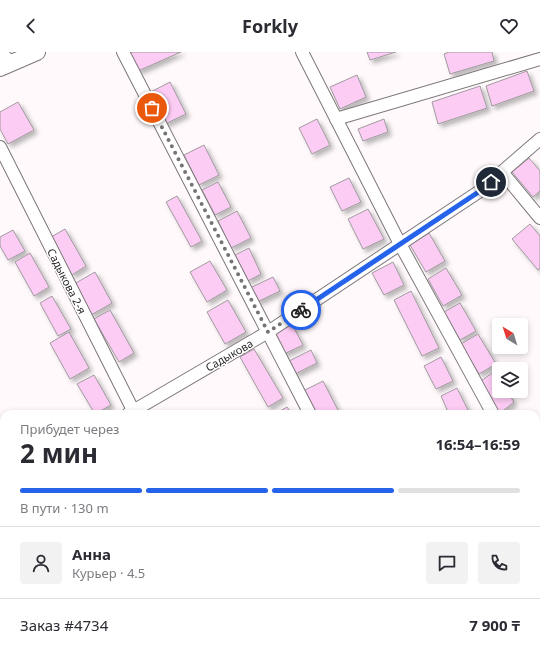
<!DOCTYPE html>
<html lang="ru">
<meta charset="utf-8">
<style>
:root{--surface:#fff;--page:#f2f2f3;--text:#2b2b33;--muted:#7c7c81;--line:#e1e1e2;--accent:#2563eb}
body{margin:0;font-family:"Noto Sans",sans-serif;background:var(--page);color:var(--text);height:100vh;display:flex;flex-direction:column;font-size:15px;white-space:nowrap}
*{box-sizing:border-box;margin:0}
p{font-size:13px;color:var(--muted)}
.icon{flex:none;width:22px;height:22px;fill:none;stroke:currentColor;stroke-width:2;stroke-linecap:round;stroke-linejoin:round}
.map{position:relative;flex:1;overflow:hidden}
.details{position:absolute;left:0px;top:358px;width:540px;height:248px;display:flex;flex-direction:column;background:var(--surface);border-radius:12px 12px 0 0;box-shadow:0 2px 6px #0003}
.details>*{flex:none}
.needle{width:26px;rotate:322deg}
.controls{position:absolute;left:492px;top:266px;display:grid;gap:8px}
.controls a{display:grid;place-items:center;width:36px;height:36px;border-radius:4px;background:var(--surface);box-shadow:0 2px 6px #0003;font-size:20px}
.pin{position:absolute;display:grid;place-items:center;width:34px;height:34px;color:#fff;margin:-17px;border:2px solid #fff;border-radius:50%;box-shadow:0 1px 4px #0007}
.courier{position:absolute;display:grid;place-items:center;width:40px;height:40px;margin:-20px;border:3px solid #2563eb;border-radius:50%;background:#fff;color:#222;box-shadow:0 1px 5px #0007}
.overview em{font-style:normal;font-weight:700}
.overview div{display:flex;flex-direction:column-reverse}
.overview{display:flex;align-items:center;justify-content:space-between;height:68px;padding:0 20px}
h1{font-size:26px;font-weight:700;line-height:30px}
.bar{display:grid;grid-template-columns:repeat(4,1fr);gap:6px 4px;align-content:center;height:48px;padding:0 20px}
.bar i{height:5px;border-radius:3px;background:var(--line)}
.bar .on{background:var(--accent)}
.bar p{grid-column:span 4}
.line{display:flex;align-items:center;gap:10px;padding:0 20px;border-top:1px solid var(--line)}
.line div{flex:1}
.round{display:grid;place-items:center;flex:none;width:42px;height:42px;border-radius:4px;background:var(--page)}
header{display:flex;justify-content:space-between;align-items:center;height:52px;padding:0 20px;background:var(--surface);font-size:18px;font-weight:700}
.map>svg:first-child{display:block}
.building{fill:#fdccf5;stroke:#9e9a9d;filter:url(#shadow)}
.lines{fill:none;stroke-linecap:round;stroke-linejoin:round}
.minor-casing{stroke:#7c7778;stroke-width:14}
.major-casing{stroke:#7c7778;stroke-width:18}
.minor{stroke:#fff;stroke-width:12}
.major{stroke:#fff;stroke-width:16}
.done{stroke:#767374;stroke-width:4;stroke-dasharray:0 7.2}
.route{stroke:#2563eb;stroke-width:5}
.labels{text-anchor:middle;dominant-baseline:central;stroke-width:3;stroke-linejoin:round;paint-order:stroke}
.street-label{font-size:11px;fill:#2d2b2b;stroke:#fff}
</style>
<header><svg class="icon" aria-label="back" viewBox="0 0 24 24"><path d="M15 5l-7 7 7 7"/></svg>Forkly<svg class="icon" aria-label="heart" viewBox="0 0 24 24"><path d="M12 20l-8-8c-3-5 5-10 8-4 3-6 11-1 8 4z"/></svg></header>
<div class="map">
<svg width="540" height="606" viewBox="0 0 540 606">
<defs>
<filter id="shadow"><feDropShadow dx="3.5" dy="3.5" stdDeviation="2" flood-color="#0004"/></filter>
</defs>
<rect width="100%" height="100%" fill="#fff9fb"/>
<g class="building">
<polygon points="132,0 181,0 138,19 130,1"/>
<polygon points="367,0 396,0 370,8"/>
<polygon points="449,0 492,0 494,9 450,22 444,2"/>
<polygon points="527,19 534,39 492,54 486,34"/>
<polygon points="357,23 366,45 340,57 330,35"/>
<polygon points="170,30 186,62 165,72 149,41"/>
<polygon points="480,34 487,56 438,72 432,50"/>
<polygon points="18,50 34,78 8,92 0,77 0,60"/>
<polygon points="317,67 330,93 312,102 299,76"/>
<polygon points="384,67 388,80 363,89 358,77"/>
<polygon points="204,93 219,123 199,133 184,103"/>
<polygon points="529,106 540,119 540,139 533,145 512,120"/>
<polygon points="349,126 361,150 342,159 330,135"/>
<polygon points="218,130 231,155 215,163 202,138"/>
<polygon points="177,144 202,189 191,195 166,150"/>
<polygon points="368,157 384,187 363,197 348,167"/>
<polygon points="237,159 251,186 231,196 218,169"/>
<polygon points="530,172 540,184 540,216 538,218 512,187"/>
<polygon points="65,177 86,214 72,223 51,185"/>
<polygon points="13,178 25,199 8,208 0,194 0,185"/>
<polygon points="429,181 445,209 426,220 410,193"/>
<polygon points="249,196 261,222 248,229 235,203"/>
<polygon points="30,201 49,235 34,244 15,210"/>
<polygon points="210,209 227,238 207,250 190,220"/>
<polygon points="393,210 404,233 384,243 372,221"/>
<polygon points="446,216 462,243 443,254 428,227"/>
<polygon points="95,220 112,251 91,263 74,232"/>
<polygon points="273,225 280,239 257,250 250,236"/>
<polygon points="411,239 439,296 422,304 394,248"/>
<polygon points="52,244 71,277 58,284 40,251"/>
<polygon points="228,248 246,280 225,292 207,260"/>
<polygon points="460,251 476,279 460,288 444,260"/>
<polygon points="110,258 134,301 119,310 94,267"/>
<polygon points="292,272 303,293 284,302 273,281"/>
<polygon points="69,280 89,316 70,327 50,291"/>
<polygon points="478,282 496,312 479,322 461,292"/>
<polygon points="254,297 283,346 268,355 240,305"/>
<polygon points="311,298 317,311 295,322 289,309"/>
<polygon points="441,305 453,329 436,337 424,314"/>
<polygon points="495,319 499,325 499,339 507,339 514,350 499,362 481,329"/>
<polygon points="94,323 111,353 95,362 77,332"/>
<polygon points="323,329 340,362 315,362 303,339"/>
<polygon points="457,336 469,360 464,362 449,362 441,344"/>
<polygon points="287,355 292,362 275,362"/>
<polygon points="540,369 540,393 536,395 536,372"/>
<polygon points="4,370 4,407 0,400 0,373"/>
<polygon points="0,469 4,476 4,490 0,493"/>
<polygon points="540,471 540,485 536,488 536,474"/>
<polygon points="53,602 69,602 62,606 55,606"/>
<polygon points="107,602 132,602 134,606 109,606"/>
<polygon points="341,602 379,602 380,603 378,606 345,606"/>
</g>
<g class="lines">
<g class="minor-casing">
<g id="minor">
<polyline points="0,0 11,10"/>
<polyline points="123,0 310,362"/>
<polyline points="302,0 400,192 493,362"/>
<polyline points="336,67 540,7"/>
<polyline points="0,95 135,362"/>
<polyline points="502,120 540,166"/>
<polyline points="128,362 268,280 480,139 540,87"/>
<polyline points="0,416 4,423"/>
<polyline points="0,435 4,433"/>
<polyline points="536,463 540,460"/>
<polyline points="96,602 98,606"/>
<polyline points="258,602 260,606"/>
<polyline points="290,606 294,602"/>
</g>
</g>
<g class="major-casing">
<polyline id="major" points="0,16 37,0"/>
</g>
<use href="#minor" class="minor"/>
<use href="#major" class="major"/>
</g>
<g class="lines">
<polyline class="done" points="152,56 268,280 301,258"/>
<polyline class="route" points="301,258 480,139 491,130"/>
</g>
<g class="labels">
<g class="street-label">
<text transform="translate(67 229) rotate(63)">Садыкова 2-я</text>
<text transform="translate(229 303) rotate(-30)">Садыкова</text>
</g>
</g>
</svg>
<div class="controls">
<a><svg class="needle" viewBox="-14 -14 28 28"><path d="M0-13l5 13h-10z" fill="#e53935"/><path d="M0 13l5-13h-10z" fill="#7c7c81"/></svg></a>
<a><svg class="icon" aria-label="layers" viewBox="0 0 24 24"><path d="M12 4l9 5-9 5-9-5zM3 14l9 5 9-5"/></svg></a>
</div>
<div class="pin" style="left:152px;top:56px;background:#ea580c"><svg class="icon" aria-label="bag" viewBox="0 0 24 24"><path d="M5 8h14l-1 12H6zM9 8a3 3 0 0 1 6 0"/></svg></div>
<div class="pin" style="left:491px;top:130px;background:#1f2937"><svg class="icon" aria-label="home" viewBox="0 0 24 24"><path d="M3 11l9-7 9 7M6 9v11h12V9"/></svg></div>
<div class="courier" style="left:301px;top:258px"><svg class="icon" aria-label="bike" viewBox="0 0 24 24"><circle cx="6" cy="16" r="4"/><circle cx="18" cy="16" r="4"/><path d="M6 16l4-8h5l3 8M10 8l3 8H6M13 5h3"/></svg></div>
<section class="details">
<div class="overview"><div><h1>2 мин</h1><p>Прибудет через</p></div><em>16:54–16:59</em></div>
<div class="bar"><i class="on"></i><i class="on"></i><i class="on"></i><i></i><p>В пути · 130 m</p></div>
<div class="line" style="height:72px"><a class="round"><svg class="icon" aria-label="person" viewBox="0 0 24 24"><circle cx="12" cy="8" r="4"/><path d="M4 21q1-7 8-7t8 7"/></svg></a><div><b>Анна</b><p>Курьер · 4.5</p></div><a class="round"><svg class="icon" aria-label="chat" viewBox="0 0 24 24"><path d="M4 5h16v11H9l-5 4z"/></svg></a><a class="round"><svg class="icon" aria-label="phone" viewBox="0 0 24 24"><path d="M5 4h4l2 5-3 2q2 4 5 5l2-3 5 2v4C11 20 4 13 5 4z"/></svg></a></div>
<div class="line" style="height:52px"><div>Заказ #4734</div><b>7 900 ₸</b></div>
</section>
</div>
